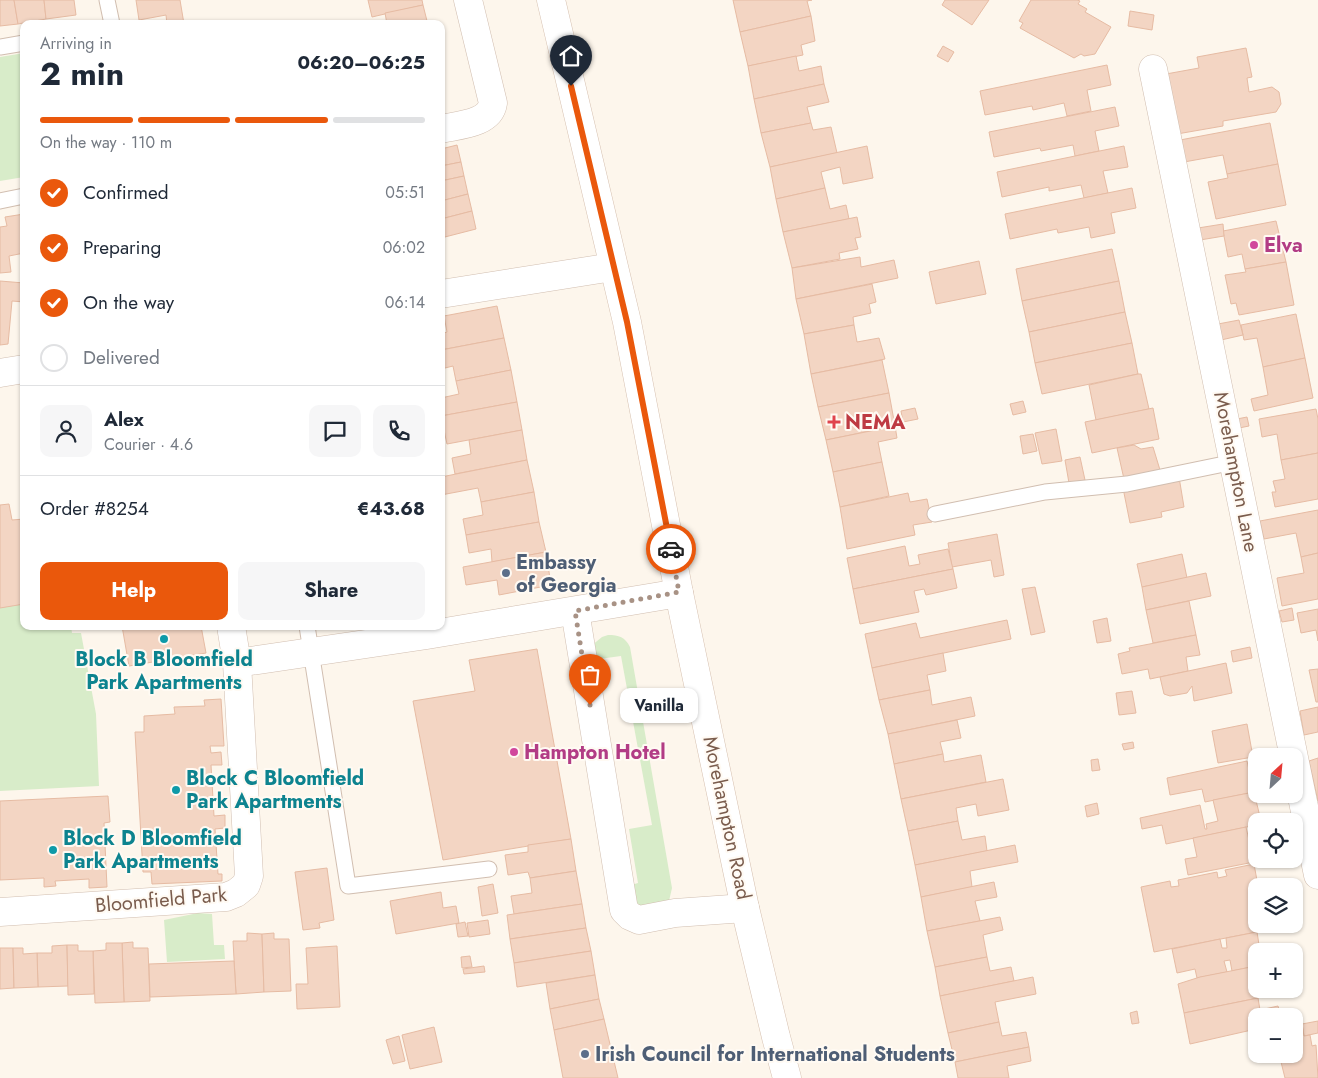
<!DOCTYPE html>
<meta charset="utf-8">
<style>
:root{--surface:#fff;--page:#f6f6f7;--text:#1f2937;--muted:#747a83;--line:#e0e1e3;--accent:#ea580c}
body{margin:0;font-family:Jost,sans-serif;background:var(--page);color:var(--text);height:100vh;display:flex;flex-direction:column;font-size:19px;white-space:nowrap}
*{box-sizing:border-box;margin:0}
p{font-size:16px;color:var(--muted)}
.icon{flex:none;width:28px;height:28px;fill:none;stroke:currentColor;stroke-width:2;stroke-linecap:round;stroke-linejoin:round}
.map{position:relative;flex:1;overflow:hidden}
.drawer{position:absolute;left:20px;top:20px;width:425px;height:610px;display:flex;flex-direction:column;background:var(--surface);border-radius:10px;box-shadow:0 1px 4px #0004}
.drawer>*{flex:none}
.needle{width:32px;rotate:26deg}
.buttons{position:absolute;left:1248px;top:748px;display:grid;gap:10px}
.buttons a{display:grid;place-items:center;width:55px;height:55px;border-radius:10px;background:var(--surface);box-shadow:0 1px 4px #0004;font-size:25px}
.pin{position:absolute;display:grid;place-items:center;width:42px;height:42px;color:#fff;margin:-51px -21px;border-radius:50% 50% 50% 0;rotate:-45deg;box-shadow:0 0 5px #0007}
.pin .icon{rotate:45deg}
.courier{position:absolute;display:grid;place-items:center;width:50px;height:50px;margin:-25px;border:4px solid #ea580c;border-radius:50%;background:#fff;color:#222;box-shadow:0 1px 6px #0007}
.bubble{position:absolute;height:35px;border-radius:10px;background:var(--surface);box-shadow:0 1px 4px #0004;font-size:16px;font-weight:700;line-height:35px;text-align:center}
.head em{font-style:normal;font-weight:700}
.head div{display:flex;flex-direction:column-reverse}
.head{display:flex;align-items:center;justify-content:space-between;height:85px;padding:0 20px}
h1{font-size:32px;font-weight:700;line-height:38px}
.bar{display:grid;grid-template-columns:repeat(4,1fr);gap:8px 5px;align-content:center;height:60px;padding:0 20px}
.bar i{height:6px;border-radius:4px;background:var(--line)}
.bar .active{background:var(--accent)}
.bar p{grid-column:span 4}
.line{display:flex;align-items:center;gap:12px;padding:0 20px;border-top:1px solid var(--line)}
.line div{flex:1}
.round{display:grid;place-items:center;flex:none;width:52px;height:52px;border-radius:10px;background:var(--page)}
ol{padding:0 20px;list-style:none}
li{display:flex;align-items:center;gap:15px;height:55px}
li p{margin-inline-start:auto}
li .icon{padding:5px;border-radius:50%;background:var(--accent);color:#fff;stroke-width:4}
li:last-child{color:var(--muted)}
li i{width:28px;height:28px;border:2px solid var(--line);border-radius:50%}
.primary-button{display:flex;gap:10px;margin-top:auto;padding:10px 20px}
.primary-button a{flex:1;height:58px;border-radius:10px;background:var(--accent);color:#fff;font-size:20px;font-weight:700;line-height:58px;text-align:center}
.primary-button a+a{background:var(--page);color:var(--text)}
.map>svg:first-child{display:block}
.green{fill:#d8ecc9}
.building{fill:#f3d5c3;stroke:#e6bba3}
.lines{fill:none;stroke-linecap:round;stroke-linejoin:round}
.service-casing{stroke:#d1beb0;stroke-width:17}
.minor-casing{stroke:#d1beb0;stroke-width:29}
.secondary-casing{stroke:#d6c0b0;stroke-width:29}
.service{stroke:#fff;stroke-width:15}
.minor{stroke:#fff;stroke-width:28}
.secondary{stroke:#fff;stroke-width:28}
.done{stroke:#a89285;stroke-width:5;stroke-dasharray:0 9}
.route{stroke:#ea580c;stroke-width:6}
.hotel-dot{fill:#d1479c;stroke:#fffaf3;stroke-width:2}
.health-dot{fill:#e0444e;stroke:#fffaf3;stroke-width:2}
.service-dot{fill:#5c6f8a;stroke:#fffaf3;stroke-width:2}
.culture-dot{fill:#0f9aa8;stroke:#fffaf3;stroke-width:2}
.labels{text-anchor:middle;dominant-baseline:central;stroke-width:4;stroke-linejoin:round;paint-order:stroke}
.hotel-label{font-size:20px;font-weight:bold;fill:#b23c85;stroke:#fffaf3;text-anchor:start}
.health-label{font-size:20px;font-weight:bold;fill:#be3a42;stroke:#fffaf3;text-anchor:start}
.street-label{font-size:20px;fill:#7a5c4d;stroke:#fffaf3}
.service-label{font-size:20px;font-weight:bold;fill:#4e5e75;stroke:#fffaf3;text-anchor:start}
.culture-label{font-size:20px;font-weight:bold;fill:#0d838f;stroke:#fffaf3;text-anchor:start}
</style>
<div class="map">
<svg width="1318" height="1078" viewBox="0 0 1318 1078">
<rect width="100%" height="100%" fill="#fdf6ec"/>
<g class="green">
<polygon points="24,53 24,177 0,181 0,57"/>
<polygon points="24,602 24,626 71,626 72,633 81,633 96,714 99,786 0,791 0,606"/>
<path d="M608 635C619 635 625 637 630 647L672 888 669 901 652 910 636 905 628 886 638 883 629 829 652 825 621 656 592 660 591 646 602 637Z"/>
<polygon points="198,913 212,914 214,945 224,945 225,959 167,962 164,920"/>
</g>
<g class="building">
<polygon points="0,0 14,0 18,24 0,26"/>
<polygon points="14,0 44,0 46,19 18,24"/>
<polygon points="44,0 74,0 76,15 46,19"/>
<polygon points="136,0 180,0 184,24 167,24 166,15 139,20"/>
<polygon points="368,0 422,0 423,5 372,17"/>
<polygon points="733,0 812,0 807,1 811,16 740,32"/>
<polygon points="945,0 989,0 972,25 942,5"/>
<polygon points="1031,0 1077,0 1080,1 1078,4 1087,9 1085,12 1111,27 1095,54 1084,56 1081,54 1074,58 1020,28 1023,23 1019,21"/>
<polygon points="423,5 427,21 416,24 387,24 385,13"/>
<polygon points="1130,11 1154,15 1152,30 1128,26"/>
<polygon points="811,16 815,41 801,45 803,55 748,66 740,32"/>
<polygon points="943,46 954,52 948,62 937,56"/>
<polygon points="1246,48 1252,77 1247,78 1249,92 1272,87 1279,92 1281,104 1276,112 1223,121 1223,126 1177,134 1166,74 1199,68 1197,57"/>
<polygon points="796,56 799,71 821,66 824,84 754,99 748,66"/>
<polygon points="1107,65 1111,85 1087,90 1091,111 1067,116 1064,103 1033,110 1032,106 985,115 980,91"/>
<polygon points="824,84 829,102 807,107 811,123 761,133 754,99"/>
<polygon points="1115,107 1119,126 1095,131 1099,151 1075,156 1073,145 1041,151 1040,148 994,157 989,132"/>
<polygon points="811,123 813,130 831,127 837,153 770,167 761,133"/>
<polygon points="1270,123 1278,164 1227,174 1223,155 1184,162 1180,140"/>
<polygon points="457,145 461,162 441,166 441,149"/>
<polygon points="867,146 873,178 843,184 840,167 821,172 825,188 776,199 770,167"/>
<polygon points="1124,146 1128,167 1103,171 1108,193 1084,198 1081,185 1049,191 1049,187 1002,197 997,172"/>
<polygon points="461,162 464,176 441,181 441,166"/>
<polygon points="1278,164 1286,205 1216,219 1208,182 1228,178 1227,174"/>
<polygon points="464,176 468,194 441,201 441,181"/>
<polygon points="825,188 830,209 846,205 849,219 783,232 776,199"/>
<polygon points="1132,188 1136,208 1111,213 1115,233 1091,238 1089,227 1058,233 1057,229 1010,239 1005,214"/>
<polygon points="468,194 472,211 441,219 441,201"/>
<polygon points="472,211 476,229 441,238 441,219"/>
<polygon points="24,214 24,253 9,256 11,272 0,273 0,227 7,226 5,217"/>
<polygon points="857,217 861,237 855,238 858,249 839,253 840,259 792,268 783,232"/>
<polygon points="1276,221 1286,262 1245,269 1242,254 1228,257 1223,231"/>
<polygon points="1223,224 1224,236 1200,240 1198,228"/>
<polygon points="1112,249 1119,281 1022,301 1016,269"/>
<polygon points="860,257 861,267 894,260 898,278 796,299 792,268"/>
<polygon points="979,261 986,294 936,304 929,272"/>
<polygon points="1286,262 1294,305 1239,315 1236,303 1231,304 1225,275 1246,272 1245,269"/>
<polygon points="0,281 24,283 24,302 12,301 8,344 0,345"/>
<polygon points="1119,281 1125,312 1029,332 1022,301"/>
<polygon points="872,284 876,302 869,304 871,313 853,317 854,325 804,334 796,299"/>
<polygon points="497,306 504,338 441,350 441,334 447,332 444,316"/>
<polygon points="1125,312 1132,343 1035,363 1029,332"/>
<polygon points="1296,314 1305,358 1263,367 1257,338 1244,340 1241,325"/>
<polygon points="1239,320 1243,335 1221,340 1218,324"/>
<polygon points="854,325 857,342 879,338 885,359 811,374 804,334"/>
<polygon points="504,338 511,370 456,381 453,366 441,369 441,350"/>
<polygon points="1132,343 1138,374 1042,394 1035,363"/>
<polygon points="1305,358 1313,398 1254,411 1251,399 1268,395 1263,367"/>
<polygon points="882,360 889,393 818,407 811,374"/>
<polygon points="511,370 517,402 441,416 441,398 459,394 456,381"/>
<polygon points="1138,374 1141,374 1149,409 1096,420 1089,385"/>
<polygon points="889,393 895,426 826,440 818,407"/>
<polygon points="1023,401 1026,412 1013,415 1010,404"/>
<polygon points="517,402 522,430 447,444 441,416"/>
<polygon points="915,408 918,419 903,422 901,411"/>
<polygon points="1153,408 1159,439 1092,453 1085,422"/>
<polygon points="1316,409 1318,419 1318,453 1281,460 1277,434 1262,437 1259,419"/>
<polygon points="1247,417 1249,426 1239,428 1237,419"/>
<polygon points="895,426 897,438 878,442 882,462 833,472 826,440"/>
<polygon points="1056,429 1062,461 1042,464 1035,433"/>
<polygon points="522,430 527,460 455,474 452,458 471,454 469,440"/>
<polygon points="1033,434 1037,451 1023,454 1020,436"/>
<polygon points="1134,445 1141,449 1153,447 1160,470 1124,479 1117,448"/>
<polygon points="1318,453 1318,499 1275,507 1272,492 1276,492 1273,481 1285,479 1281,460"/>
<polygon points="1080,457 1085,480 1069,483 1065,460"/>
<polygon points="527,460 534,492 481,502 478,488 441,495 441,477"/>
<polygon points="882,462 889,496 840,507 833,472"/>
<polygon points="1179,477 1184,507 1161,512 1162,517 1130,523 1123,488"/>
<polygon points="534,492 539,522 466,535 463,519 483,515 481,502"/>
<polygon points="908,493 910,502 927,499 932,522 913,525 915,535 847,549 840,507"/>
<polygon points="9,504 12,520 24,519 24,604 0,608 0,505"/>
<polygon points="1318,510 1318,553 1301,557 1296,533 1264,539 1260,521"/>
<polygon points="539,522 546,552 492,562 491,549 469,553 466,535"/>
<polygon points="997,534 1004,575 994,577 991,560 952,567 948,543"/>
<polygon points="905,546 909,566 920,564 918,555 948,549 953,569 853,589 847,558"/>
<polygon points="546,552 551,585 499,595 497,580 466,585 463,567"/>
<polygon points="1318,553 1318,599 1282,606 1277,578 1304,573 1301,557"/>
<polygon points="1182,554 1187,578 1142,587 1137,564"/>
<polygon points="953,569 957,588 926,595 924,589 914,591 919,612 860,624 853,589"/>
<polygon points="1206,573 1211,596 1146,610 1142,587"/>
<polygon points="1035,587 1045,632 1031,635 1022,589"/>
<polygon points="1189,601 1196,635 1153,643 1146,610"/>
<polygon points="1292,608 1294,620 1282,622 1279,611"/>
<polygon points="1318,609 1318,641 1316,630 1301,633 1297,613"/>
<polygon points="1107,618 1111,641 1097,643 1093,621"/>
<polygon points="1007,620 1011,639 872,668 865,634 916,623 920,638"/>
<polygon points="122,626 201,626 206,653 129,666"/>
<polygon points="1196,635 1200,655 1186,657 1188,671 1150,679 1148,669 1122,674 1118,654 1130,651 1129,648"/>
<polygon points="1250,647 1252,658 1233,662 1231,651"/>
<polygon points="537,649 571,839 443,860 413,701 475,691 469,660"/>
<polygon points="943,653 946,671 927,675 930,690 879,700 872,668"/>
<polygon points="1226,663 1232,693 1194,701 1192,686 1187,693 1170,696 1164,694 1160,677"/>
<polygon points="1318,669 1318,702 1316,702 1309,670"/>
<polygon points="930,690 932,705 971,697 975,716 888,734 879,700"/>
<polygon points="1132,691 1136,713 1119,715 1116,693"/>
<polygon points="221,699 224,746 210,746 211,753 221,752 222,765 211,765 214,816 225,815 225,828 215,829 218,874 222,874 222,881 152,884 151,872 143,872 135,732 144,732 144,716 175,714 174,707 205,706 204,700"/>
<polygon points="1318,707 1318,732 1304,735 1300,711"/>
<polygon points="957,720 961,738 940,742 943,754 894,764 888,734"/>
<polygon points="1247,724 1253,757 1218,763 1212,731"/>
<polygon points="1133,742 1134,748 1124,750 1122,744"/>
<polygon points="943,754 944,762 981,755 986,782 901,799 894,764"/>
<polygon points="1318,758 1318,801 1309,761"/>
<polygon points="1098,759 1100,770 1092,771 1091,760"/>
<polygon points="1247,761 1254,792 1205,802 1202,789 1170,795 1167,778"/>
<polygon points="1003,779 1009,810 978,816 976,804 956,808 958,821 908,831 901,799"/>
<polygon points="1254,792 1261,821 1256,821 1256,825 1166,844 1162,825 1142,829 1140,818 1200,805 1205,829 1207,829 1206,824 1218,821 1213,800"/>
<polygon points="108,796 110,822 104,823 107,887 89,888 89,879 55,881 56,886 44,887 44,878 0,880 0,801"/>
<polygon points="1097,803 1099,814 1087,817 1085,806"/>
<polygon points="958,821 962,840 985,836 987,851 915,865 908,831"/>
<polygon points="1246,827 1254,862 1188,875 1185,859 1197,857 1193,838"/>
<polygon points="1294,827 1299,851 1294,852"/>
<polygon points="571,839 576,871 530,878 528,872 508,875 505,855 528,852 528,845"/>
<polygon points="1015,845 1018,862 970,871 972,887 921,897 915,865"/>
<polygon points="1254,864 1258,886 1256,886 1256,924 1266,924 1267,930 1154,952 1141,887 1170,881 1171,887 1179,886 1178,880 1217,872 1218,878 1227,876 1225,870"/>
<polygon points="327,868 334,920 319,923 320,928 303,930 295,872"/>
<polygon points="576,871 582,904 514,914 511,896 532,893 530,878"/>
<polygon points="994,882 997,897 975,901 980,921 927,931 921,897"/>
<polygon points="493,884 498,913 482,916 478,887"/>
<polygon points="441,892 443,908 456,906 459,923 396,934 390,901"/>
<polygon points="582,904 586,928 510,939 507,915"/>
<polygon points="1000,917 1003,930 983,935 987,957 935,967 927,931"/>
<polygon points="488,920 490,934 469,937 467,923"/>
<polygon points="465,922 468,936 458,937 456,924"/>
<polygon points="586,928 591,951 514,963 510,939"/>
<polygon points="1257,932 1260,951 1256,951 1256,966 1232,971 1230,960 1224,961 1227,972 1197,978 1195,969 1177,973 1172,949 1220,939 1222,948 1227,948 1226,938"/>
<polygon points="247,933 262,934 264,992 236,994 233,941 247,941"/>
<polygon points="274,933 274,939 289,939 291,991 264,992 262,934"/>
<polygon points="133,942 133,948 148,948 150,1001 124,1002 122,943"/>
<polygon points="106,943 122,943 124,1002 95,1003 93,951 106,950"/>
<polygon points="67,945 68,986 38,987 37,953 52,953 52,946"/>
<polygon points="67,945 78,945 78,951 93,951 94,994 68,995"/>
<polygon points="337,946 340,1007 297,1009 296,984 308,984 306,948"/>
<polygon points="0,948 13,948 14,988 0,989"/>
<polygon points="13,948 23,948 23,954 37,953 38,987 14,988"/>
<polygon points="591,951 595,975 517,987 514,963"/>
<polygon points="470,956 472,967 462,968 461,957"/>
<polygon points="987,957 990,971 1011,967 1014,981 940,996 935,967"/>
<polygon points="234,961 236,994 150,997 149,964"/>
<polygon points="484,966 485,972 464,974 463,969"/>
<polygon points="1251,967 1258,998 1184,1013 1178,984 1200,977"/>
<polygon points="595,975 599,999 550,1009 546,983"/>
<polygon points="1033,977 1036,994 995,1002 999,1022 948,1033 940,996"/>
<polygon points="1258,998 1260,1010 1278,1006 1281,1016 1256,1016 1256,1029 1190,1044 1184,1013"/>
<polygon points="599,999 604,1019 554,1030 550,1009"/>
<polygon points="1137,1011 1139,1023 1132,1024 1130,1013"/>
<polygon points="604,1019 618,1078 563,1078 554,1030"/>
<polygon points="1318,1021 1318,1033 1304,1036 1302,1024"/>
<polygon points="999,1022 1002,1036 1026,1032 1029,1047 955,1062 948,1033"/>
<polygon points="1302,1024 1304,1036 1310,1035 1312,1046 1316,1045 1318,1078 1285,1078 1279,1054 1294,1054 1294,1026"/>
<polygon points="434,1027 442,1062 410,1069 402,1035"/>
<polygon points="399,1036 405,1061 393,1064 386,1040"/>
<polygon points="1029,1047 1031,1061 1007,1066 1009,1078 958,1078 955,1062"/>
</g>
<g class="lines">
<g class="service-casing">
<g id="service">
<polyline points="107,0 112,24"/>
<polyline points="0,47 24,43"/>
<polyline points="0,201 24,196"/>
<polyline points="935,514 1045,492 1127,484 1234,462"/>
<polyline points="307,626 348,886 489,869"/>
</g>
</g>
<g class="minor-casing">
<g id="minor">
<polyline points="1153,69 1318,875"/>
<path d="M441 129C458 125 490 124 493 103L468 0"/>
<polyline points="441,294 613,267"/>
<polyline points="0,373 24,369"/>
<polyline points="575,611 624,910 630,916 639,920 675,913 745,908"/>
<polyline points="237,663 427,635 679,593"/>
<polyline points="0,912 226,897 236,893 246,885 249,876 237,663 231,626"/>
</g>
</g>
<g class="secondary-casing">
<polyline id="secondary" points="551,0 627,322 679,593 745,908 776,1037 787,1078"/>
</g>
<use href="#service" class="service"/>
<use href="#minor" class="minor"/>
<use href="#secondary" class="secondary"/>
</g>
<g class="lines">
<polyline class="done" points="590,705 575,611 679,592 671,549"/>
<polyline class="route" points="571,86 627,322 671,549"/>
</g>
<g class="hotel-dot">
<circle cx="1254" cy="245" r="5"/>
<circle cx="514" cy="752" r="5"/>
</g>
<path class="health-dot" d="M831.5 414.5h5v5h5v5h-5v5h-5v-5h-5v-5h5z"/>
<g class="service-dot">
<circle cx="506" cy="573" r="5"/>
<circle cx="585" cy="1054" r="5"/>
</g>
<g class="culture-dot">
<circle cx="164" cy="639" r="5"/>
<circle cx="176" cy="790" r="5"/>
<circle cx="53" cy="850" r="5"/>
</g>
<g class="labels">
<g class="hotel-label">
<text x="1264" y="245">Elva</text>
<text x="524" y="752">Hampton Hotel</text>
</g>
<g class="health-label">
<text x="845" y="422">NEMA</text>
</g>
<g class="street-label">
<text transform="translate(1236 472) rotate(79)">Morehampton Lane</text>
<text transform="translate(727 818) rotate(78)">Morehampton Road</text>
<text transform="translate(161 900) rotate(-5)">Bloomfield Park</text>
</g>
<g class="service-label">
<text x="516" y="562">Embassy<tspan x="516" dy="23">of Georgia</tspan></text>
<text x="595" y="1054">Irish Council for International Students</text>
</g>
<g class="culture-label">
<text x="164" y="659" text-anchor="middle">Block B Bloomfield<tspan x="164" dy="23">Park Apartments</tspan></text>
<text x="186" y="778">Block C Bloomfield<tspan x="186" dy="23">Park Apartments</tspan></text>
<text x="63" y="838">Block D Bloomfield<tspan x="63" dy="23">Park Apartments</tspan></text>
</g>
</g>
</svg>
<div class="buttons">
<a><svg class="needle" viewBox="-14 -14 28 28"><path d="M0-13l5 13h-10z" fill="#e53935"/><path d="M0 13l5-13h-10z" fill="#747a83"/></svg></a>
<a><svg class="icon" aria-label="locate" viewBox="0 0 24 24"><circle cx="12" cy="12" r="6"/><path d="M12 2v4M12 18v4M2 12h4M18 12h4"/></svg></a>
<a><svg class="icon" aria-label="layers" viewBox="0 0 24 24"><path d="M12 4l9 5-9 5-9-5zM3 14l9 5 9-5"/></svg></a>
<a>+</a>
<a>−</a>
</div>
<div class="pin" style="left:590px;top:705px;background:#ea580c"><svg class="icon" aria-label="bag" viewBox="0 0 24 24"><path d="M5 8h14l-1 12H6zM9 8a3 3 0 0 1 6 0"/></svg></div>
<div class="pin" style="left:571px;top:86px;background:#1f2937"><svg class="icon" aria-label="home" viewBox="0 0 24 24"><path d="M3 11l9-7 9 7M6 9v11h12V9"/></svg></div>
<div class="courier" style="left:671px;top:549px"><svg class="icon" aria-label="car" viewBox="0 0 24 24"><path d="M5 17H2v-5l4-1 3-4h7l3 4 3 1v5h-3M9 17h6M6 11h13"/><circle cx="7" cy="17" r="2"/><circle cx="17" cy="17" r="2"/></svg></div>
<div class="bubble" style="left:620px;top:688px;width:78px">Vanilla</div>
<section class="drawer">
<div class="head"><div><h1>2 min</h1><p>Arriving in</p></div><em>06:20–06:25</em></div>
<div class="bar"><i class="active"></i><i class="active"></i><i class="active"></i><i></i><p>On the way · 110 m</p></div>
<ol>
<li><svg class="icon" aria-label="check" viewBox="0 0 24 24"><path d="M5 12l5 5 9-10"/></svg>Confirmed<p>05:51</p></li>
<li><svg class="icon" aria-label="check" viewBox="0 0 24 24"><path d="M5 12l5 5 9-10"/></svg>Preparing<p>06:02</p></li>
<li><svg class="icon" aria-label="check" viewBox="0 0 24 24"><path d="M5 12l5 5 9-10"/></svg>On the way<p>06:14</p></li>
<li><i></i>Delivered</li>
</ol>
<div class="line" style="height:90px"><a class="round"><svg class="icon" aria-label="person" viewBox="0 0 24 24"><circle cx="12" cy="8" r="4"/><path d="M4 21q1-7 8-7t8 7"/></svg></a><div><b>Alex</b><p>Courier · 4.6</p></div><a class="round"><svg class="icon" aria-label="chat" viewBox="0 0 24 24"><path d="M4 5h16v11H9l-5 4z"/></svg></a><a class="round"><svg class="icon" aria-label="phone" viewBox="0 0 24 24"><path d="M5 4h4l2 5-3 2q2 4 5 5l2-3 5 2v4C11 20 4 13 5 4z"/></svg></a></div>
<div class="line" style="height:65px"><div>Order #8254</div><b>€43.68</b></div>
<div class="primary-button"><a>Help</a><a>Share</a></div>
</section>
</div>
